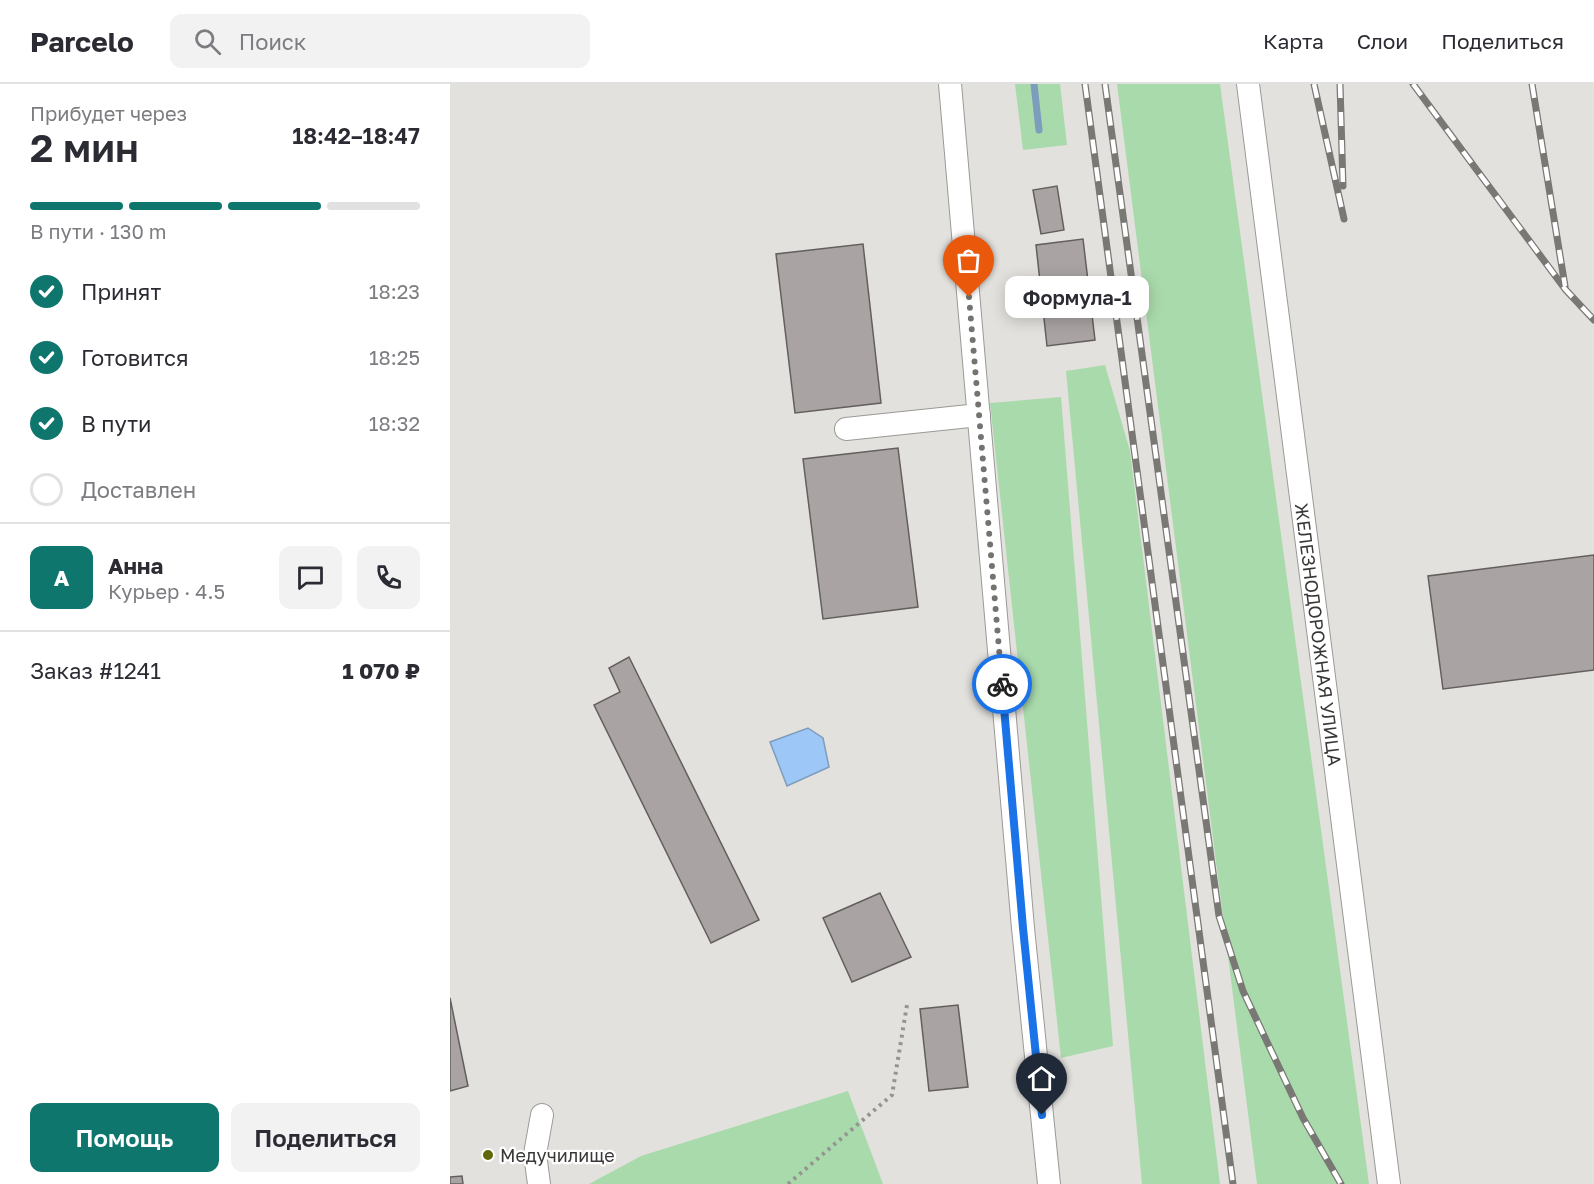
<!DOCTYPE html>
<html lang="ru">
<meta charset="utf-8">
<style>
:root{--surface:#fff;--page:#f2f2f3;--text:#2b2b33;--muted:#7c7c81;--line:#e1e1e2;--accent:#0f766e}
body{margin:0;font-family:"Golos Text",sans-serif;background:var(--page);color:var(--text);height:100vh;display:flex;flex-direction:column;font-size:22px;white-space:nowrap}
*{box-sizing:border-box;margin:0}
p{font-size:20px;color:var(--muted)}
.icon{flex:none;width:33px;height:33px;fill:none;stroke:currentColor;stroke-width:2;stroke-linecap:round;stroke-linejoin:round}
.map{position:relative;flex:1;overflow:hidden}
.details{display:flex;flex-direction:column;background:var(--surface);width:450px}
.details>*{flex:none}
.pin{position:absolute;display:grid;place-items:center;width:51px;height:51px;color:#fff;margin:-62px -26px;border-radius:50% 50% 50% 0;rotate:-45deg;box-shadow:0 0 6px #0007}
.pin .icon{rotate:45deg}
.courier{position:absolute;display:grid;place-items:center;width:60px;height:60px;margin:-30px;border:4px solid #1a73e8;border-radius:50%;background:#fff;color:#222;box-shadow:0 2px 8px #0007}
.bubble{position:absolute;height:42px;border-radius:12px;background:var(--surface);box-shadow:0 3px 15px #0003;font-size:20px;font-weight:600;line-height:42px;text-align:center}
.summary em{font-style:normal;font-weight:600}
.summary div{display:flex;flex-direction:column-reverse}
.summary{display:flex;align-items:center;justify-content:space-between;height:102px;padding:0 30px}
h1{font-size:39px;font-weight:600;line-height:45px}
.bar{display:grid;grid-template-columns:repeat(4,1fr);gap:9px 6px;align-content:center;height:72px;padding:0 30px}
.bar i{height:8px;border-radius:4px;background:var(--line)}
.bar .selected{background:var(--accent)}
.bar p{grid-column:span 4}
.line{display:flex;align-items:center;gap:15px;padding:0 30px;border-top:2px solid var(--line)}
.line div{flex:1}
.round{display:grid;place-items:center;flex:none;width:63px;height:63px;border-radius:12px;background:var(--page)}
ol{padding:0 30px;list-style:none}
li{display:flex;align-items:center;gap:18px;height:66px}
li p{margin-inline-start:auto}
li .icon{padding:6px;border-radius:50%;background:var(--accent);color:#fff;stroke-width:4}
li:last-child{color:var(--muted)}
li i{width:33px;height:33px;border:3px solid var(--line);border-radius:50%}
.action{display:flex;gap:12px;margin-top:auto;padding:12px 30px}
.action a{flex:1;height:69px;border-radius:12px;background:var(--accent);color:#fff;font-size:24px;font-weight:600;line-height:69px;text-align:center}
.action a+a{background:var(--page);color:var(--text)}
header{display:flex;align-items:center;gap:36px;box-sizing:border-box;height:84px;padding:0 30px;background:var(--surface);border-bottom:2px solid var(--line)}
header strong{font-size:28px}
nav{display:flex;gap:33px;margin-inline-start:auto;font-size:21px}
.search{width:420px;height:54px;background:var(--page);display:flex;align-items:center;gap:15px;box-sizing:border-box;padding:0 21px;border-radius:12px;color:var(--muted);font-size:22px}
main{display:flex;flex:1;min-height:0}
.map>svg:first-child{display:block}
.green{fill:#a9daac}
.water{fill:#9cc7f6;stroke:#7e9cbc;stroke-width:1.5}
.lines{fill:none;stroke-linecap:round;stroke-linejoin:round}
.stream{stroke:#7e9cbc;stroke-width:7}
.building{fill:#a9a4a3;stroke:#635f5e;stroke-width:1.5}
.minor-casing{stroke:#9b9996;stroke-width:24}
.path{stroke:#959491;stroke-width:4;stroke-dasharray:3 4.5;stroke-linecap:butt}
.minor{stroke:#fff;stroke-width:22}
.rail-casing{stroke:#797875;stroke-width:7}
.rail{stroke:#fff;stroke-width:4.5;stroke-dasharray:14;stroke-linecap:butt}
.done{stroke:#747370;stroke-width:6;stroke-dasharray:0 10.8}
.route{stroke:#1a73e8;stroke-width:8}
.poi-dot{fill:#5e6709;stroke:#fff;stroke-width:2}
.labels{text-anchor:middle;dominant-baseline:central;stroke-width:4.5;stroke-linejoin:round;paint-order:stroke}
.street-label{font-size:18px;fill:#393836;stroke:#fff}
.poi-label{font-size:18px;fill:#393836;stroke:#fff;text-anchor:start}
</style>
<header>
<strong>Parcelo</strong>
<div class="search"><svg class="icon" aria-label="search" viewBox="0 0 24 24"><circle cx="10" cy="10" r="6"/><path d="M15 15l6 6"/></svg>Поиск</div>
<nav><a>Карта</a><a>Слои</a><a>Поделиться</a></nav>
</header>
<main>
<section class="details">
<div class="summary"><div><h1>2 мин</h1><p>Прибудет через</p></div><em>18:42–18:47</em></div>
<div class="bar"><i class="selected"></i><i class="selected"></i><i class="selected"></i><i></i><p>В пути · 130 m</p></div>
<ol>
<li><svg class="icon" aria-label="check" viewBox="0 0 24 24"><path d="M5 12l5 5 9-10"/></svg>Принят<p>18:23</p></li>
<li><svg class="icon" aria-label="check" viewBox="0 0 24 24"><path d="M5 12l5 5 9-10"/></svg>Готовится<p>18:25</p></li>
<li><svg class="icon" aria-label="check" viewBox="0 0 24 24"><path d="M5 12l5 5 9-10"/></svg>В пути<p>18:32</p></li>
<li><i></i>Доставлен</li>
</ol>
<div class="line" style="height:108px"><b class="round" style="background:var(--accent);color:#fff">А</b><div><b>Анна</b><p>Курьер · 4.5</p></div><a class="round"><svg class="icon" aria-label="chat" viewBox="0 0 24 24"><path d="M4 5h16v11H9l-5 4z"/></svg></a><a class="round"><svg class="icon" aria-label="phone" viewBox="0 0 24 24"><path d="M5 4h4l2 5-3 2q2 4 5 5l2-3 5 2v4C11 20 4 13 5 4z"/></svg></a></div>
<div class="line" style="height:78px"><div>Заказ #1241</div><b>1 070 ₽</b></div>
<div class="action"><a>Помощь</a><a>Поделиться</a></div>
</section>
<div class="map">
<svg width="1144" height="1100" viewBox="0 0 1144 1100">
<rect width="100%" height="100%" fill="#e3e1dd"/>
<g class="green">
<polygon points="565,0 610,0 617,61 573,66"/>
<polygon points="667,0 770,0 919,1100 807,1100"/>
<polygon points="655,281 680,367 770,1100 692,1100 616,287"/>
<polygon points="611,313 663,962 611,974 540,319"/>
<polygon points="398,1007 433,1100 139,1100 191,1072"/>
</g>
<polygon class="water" points="358,644 373,654 379,683 337,702 320,658"/>
<g class="lines">
<polyline class="stream" points="584,0 589,46"/>
</g>
<g class="building">
<polygon points="607,102 614,146 591,150 583,106"/>
<polygon points="633,155 645,256 597,262 586,161"/>
<polygon points="413,160 431,319 345,329 326,170"/>
<polygon points="448,364 468,523 373,535 353,375"/>
<polygon points="1144,471 1144,586 993,605 978,492"/>
<polygon points="179,573 309,836 261,859 144,621 170,608 159,584"/>
<polygon points="430,809 461,873 402,898 373,834"/>
<polygon points="0,914 18,1002 0,1007"/>
<polygon points="508,921 518,1003 479,1007 470,925"/>
<polygon points="12,1092 13,1100 0,1100 0,1093"/>
</g>
<g class="lines">
<g class="minor-casing">
<g id="minor">
<polyline points="500,0 573,844 599,1100"/>
<path id="s1" d="M798 0 939 1100"/>
<polyline points="396,345 529,331"/>
<polyline points="89,1100 85,1070 92,1031"/>
</g>
</g>
<polyline class="path" points="338,1100 442,1011 457,921"/>
<use href="#minor" class="minor"/>
<g class="rail-casing">
<g id="rail">
<polyline points="635,0 783,1100"/>
<polyline points="655,0 769,832 793,907 853,1034 891,1100"/>
<polyline points="864,0 894,135"/>
<polyline points="890,0 893,102"/>
<polyline points="963,0 1115,205 1144,236"/>
<polyline points="1082,0 1115,202"/>
</g>
</g>
<use href="#rail" class="rail"/>
</g>
<g class="lines">
<polyline class="done" points="519,213 552,600"/>
<polyline class="route" points="552,600 573,844 592,1031"/>
</g>
<circle class="poi-dot" cx="38" cy="1071" r="6"/>
<g class="labels">
<g class="street-label">
<text stroke="none"><textPath href="#s1" startOffset="555">ЖЕЛЕЗНОДОРОЖНАЯ УЛИЦА</textPath></text>
</g>
<g class="poi-label">
<text x="50" y="1071">Медучилище</text>
</g>
</g>
</svg>
<div class="pin" style="left:519px;top:213px;background:#ea580c"><svg class="icon" aria-label="bag" viewBox="0 0 24 24"><path d="M5 8h14l-1 12H6zM9 8a3 3 0 0 1 6 0"/></svg></div>
<div class="pin" style="left:592px;top:1031px;background:#1f2937"><svg class="icon" aria-label="home" viewBox="0 0 24 24"><path d="M3 11l9-7 9 7M6 9v11h12V9"/></svg></div>
<div class="courier" style="left:552px;top:600px"><svg class="icon" aria-label="bike" viewBox="0 0 24 24"><circle cx="6" cy="16" r="4"/><circle cx="18" cy="16" r="4"/><path d="M6 16l4-8h5l3 8M10 8l3 8H6M13 5h3"/></svg></div>
<div class="bubble" style="left:555px;top:192px;width:144px">Формула-1</div>
</div>
</main>
